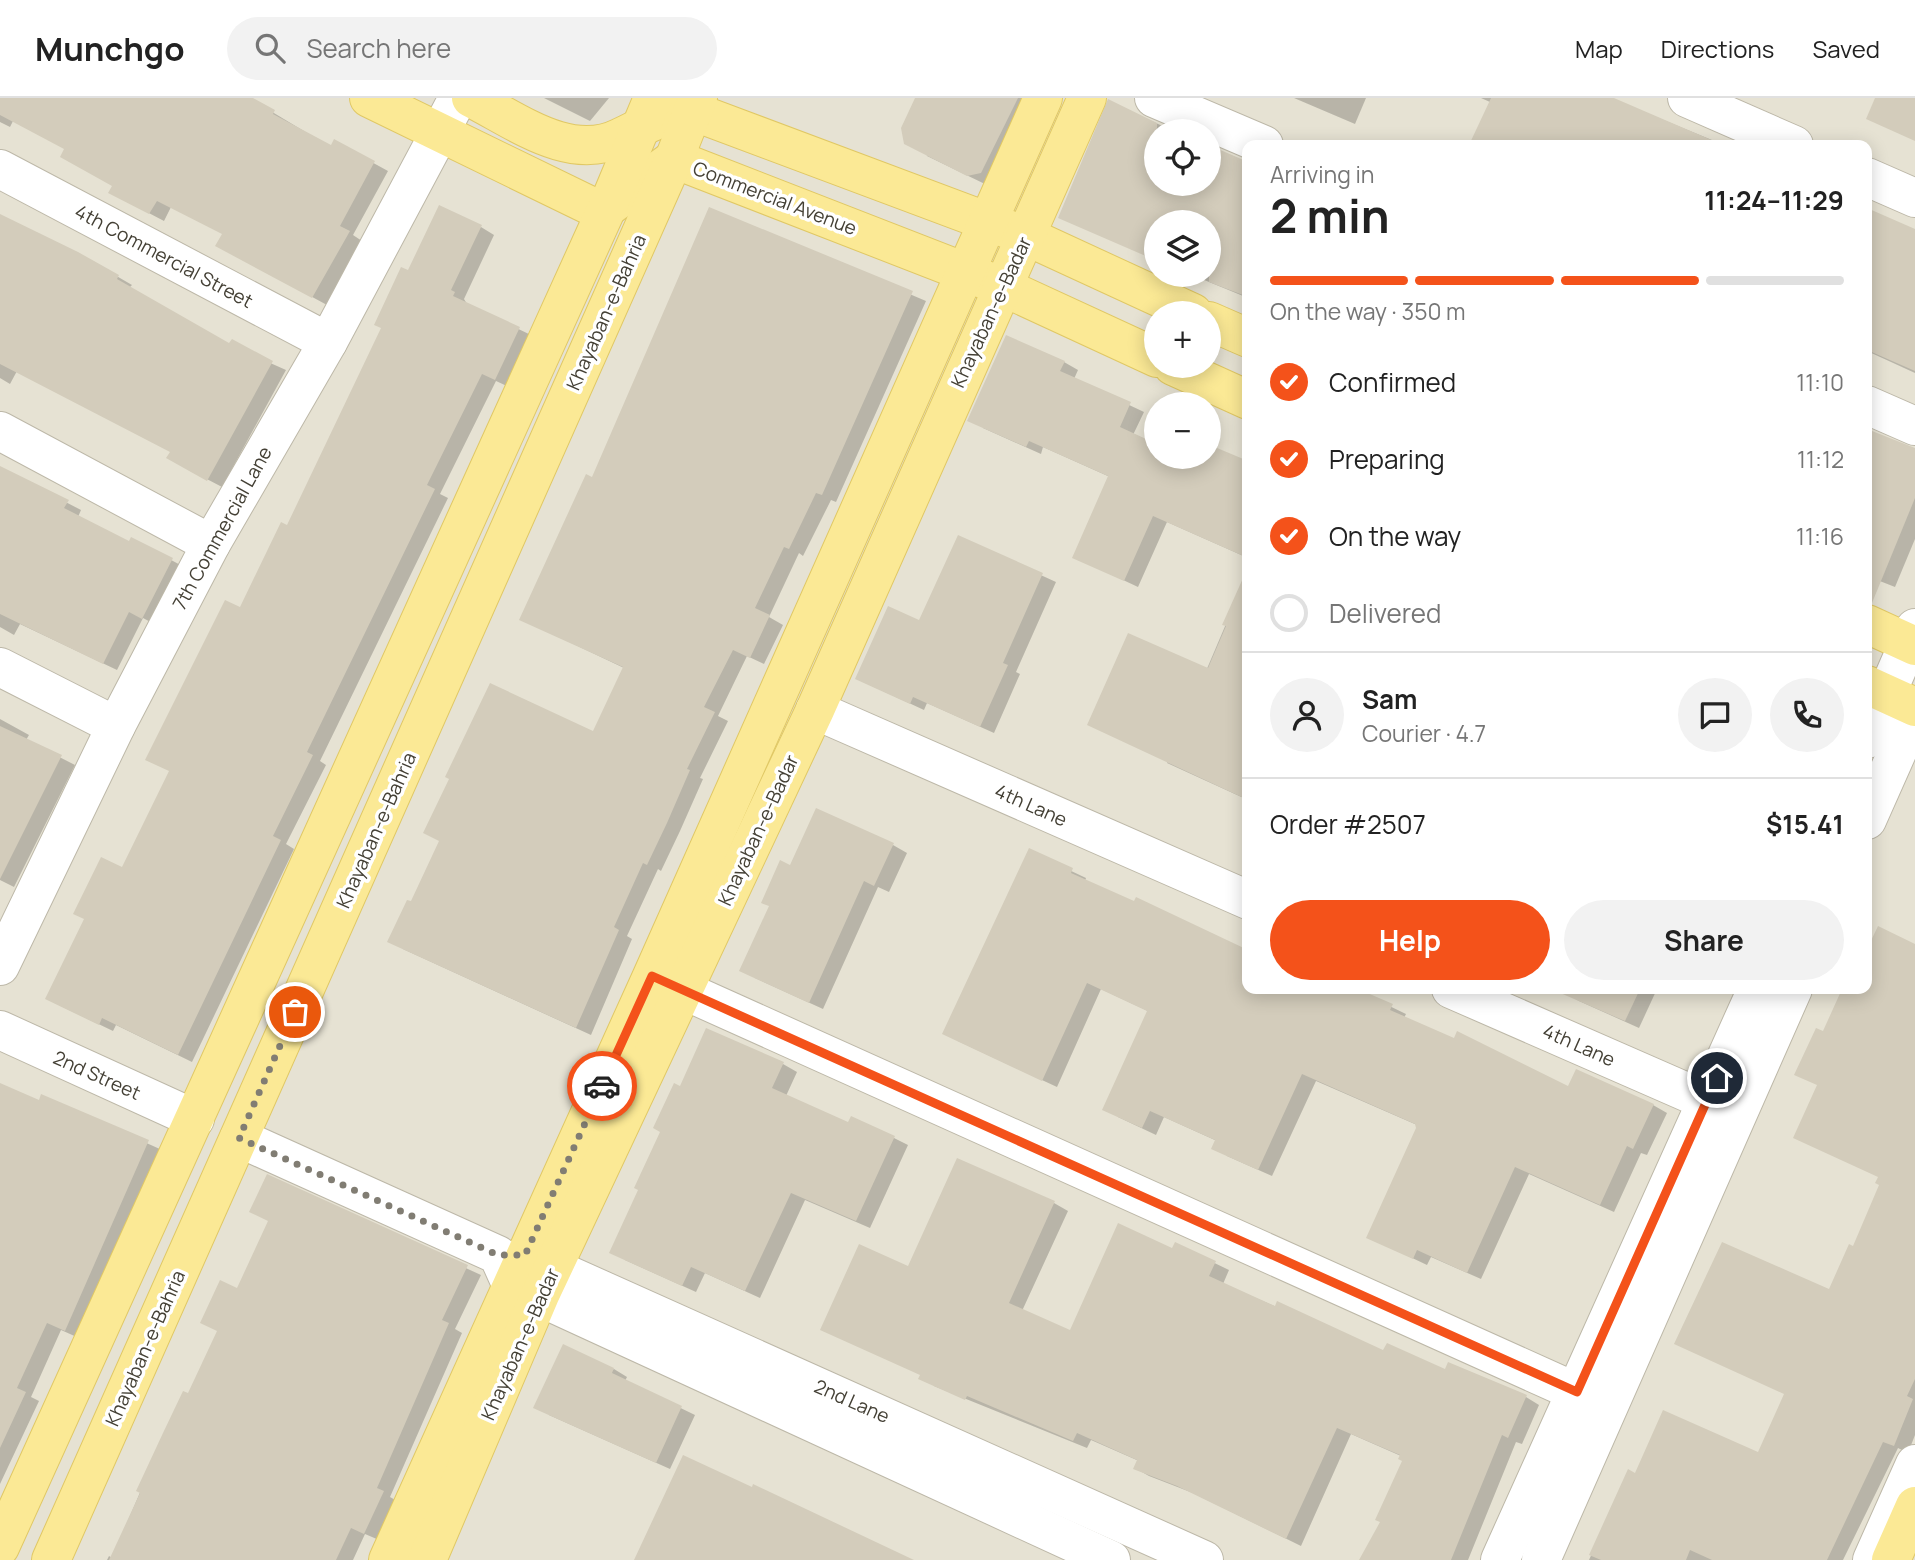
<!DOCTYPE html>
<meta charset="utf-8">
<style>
:root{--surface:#fff;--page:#f2f2f2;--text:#222;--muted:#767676;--line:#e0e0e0;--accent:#f4521a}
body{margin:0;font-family:Manrope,sans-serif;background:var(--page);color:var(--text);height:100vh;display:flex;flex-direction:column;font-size:26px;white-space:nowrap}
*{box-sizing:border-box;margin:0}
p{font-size:23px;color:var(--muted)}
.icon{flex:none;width:38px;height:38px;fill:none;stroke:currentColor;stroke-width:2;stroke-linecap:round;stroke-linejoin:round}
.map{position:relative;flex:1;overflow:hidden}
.panel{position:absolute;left:1242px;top:42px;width:630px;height:854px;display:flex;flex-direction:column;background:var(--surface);border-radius:14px;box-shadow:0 4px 18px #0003}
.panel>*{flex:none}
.tools{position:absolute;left:1144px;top:21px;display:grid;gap:14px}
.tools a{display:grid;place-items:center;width:77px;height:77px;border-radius:50%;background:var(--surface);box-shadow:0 4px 18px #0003;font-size:35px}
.pin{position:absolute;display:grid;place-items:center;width:60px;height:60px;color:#fff;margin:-30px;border:4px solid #fff;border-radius:50%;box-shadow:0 2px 7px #0007}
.courier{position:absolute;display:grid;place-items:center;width:70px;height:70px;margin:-35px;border:5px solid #f4521a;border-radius:50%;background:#fff;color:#222;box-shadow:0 2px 9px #0007}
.summary em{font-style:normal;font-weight:700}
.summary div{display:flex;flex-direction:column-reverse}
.summary{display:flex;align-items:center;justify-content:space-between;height:119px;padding:0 28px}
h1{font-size:46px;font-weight:700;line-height:52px}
.bar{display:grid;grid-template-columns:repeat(4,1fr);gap:10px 7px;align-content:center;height:84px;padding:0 28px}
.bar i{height:9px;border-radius:5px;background:var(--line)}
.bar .active{background:var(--accent)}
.bar p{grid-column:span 4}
.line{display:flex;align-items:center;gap:18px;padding:0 28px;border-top:2px solid var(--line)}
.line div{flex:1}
.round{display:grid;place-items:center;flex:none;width:74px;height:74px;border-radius:37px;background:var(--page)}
ol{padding:0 28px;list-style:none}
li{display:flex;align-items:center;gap:21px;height:77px}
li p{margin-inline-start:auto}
li .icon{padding:7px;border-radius:50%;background:var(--accent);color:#fff;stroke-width:4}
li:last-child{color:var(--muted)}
li i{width:38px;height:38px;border:4px solid var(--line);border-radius:50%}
.action{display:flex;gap:14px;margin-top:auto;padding:14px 28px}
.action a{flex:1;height:80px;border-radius:42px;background:var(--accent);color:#fff;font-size:28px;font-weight:700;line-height:80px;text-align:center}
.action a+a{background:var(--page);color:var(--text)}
header{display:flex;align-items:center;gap:42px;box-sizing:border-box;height:98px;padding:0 35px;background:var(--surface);border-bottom:2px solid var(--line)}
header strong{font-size:33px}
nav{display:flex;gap:38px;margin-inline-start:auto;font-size:24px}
.search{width:490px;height:63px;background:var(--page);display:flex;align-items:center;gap:18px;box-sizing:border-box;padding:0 24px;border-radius:38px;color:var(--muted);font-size:26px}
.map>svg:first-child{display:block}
.residential{fill:#e6e2d3;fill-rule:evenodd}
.shadow{fill:#0003}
.building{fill:#d3ccbb}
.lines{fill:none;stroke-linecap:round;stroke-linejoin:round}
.minor-casing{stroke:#bdb8a8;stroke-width:40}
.major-casing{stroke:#e0c865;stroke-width:40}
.minor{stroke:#fff;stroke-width:38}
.major{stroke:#fbe995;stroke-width:38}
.done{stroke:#817d73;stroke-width:7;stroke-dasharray:0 12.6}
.route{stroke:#f4521a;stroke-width:9}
.labels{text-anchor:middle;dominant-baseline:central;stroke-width:7;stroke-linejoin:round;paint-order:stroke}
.street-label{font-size:19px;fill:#444035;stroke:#fff}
</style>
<header>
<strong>Munchgo</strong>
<div class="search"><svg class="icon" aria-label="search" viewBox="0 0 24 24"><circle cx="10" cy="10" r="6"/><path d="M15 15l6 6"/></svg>Search here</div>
<nav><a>Map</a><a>Directions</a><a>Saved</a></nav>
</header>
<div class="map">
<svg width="1915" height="1462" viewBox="0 0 1915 1462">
<rect width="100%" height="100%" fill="#f2efe5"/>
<path class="residential" d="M0 0H1915V1462H0ZM1157 33H1209V86H1157ZM1248 47H1867V891H1248ZM1157 124H1209V177H1157ZM1157 215H1209V268H1157ZM1157 306H1209V359H1157Z"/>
<g class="shadow">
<polygon points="0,0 249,0 332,50 335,44 388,73 353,137 362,143 327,207 231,155 224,136 171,109 164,123 124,102 114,87 66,51 13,23 10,29 0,24"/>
<polygon points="544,0 609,0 590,23"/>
<polygon points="917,0 1044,0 989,88 927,58"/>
<polygon points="1294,0 1366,0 1355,26"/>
<polygon points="1481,0 1610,0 1724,47 1471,47 1490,4"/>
<polygon points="1109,3 1173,33 1157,33 1157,86 1209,86 1248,64 1248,200 1192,177 1209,177 1209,124 1157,124 1157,162 1060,119"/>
<polygon points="709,111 926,203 836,404 831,402 803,458 799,455 769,519 783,527 764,566 747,558 718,618 728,623 700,680 703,681 680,733 661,773 658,771 627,838 632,841 591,937 403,851 412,806 594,635 624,570 521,521 593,381"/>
<polygon points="1867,112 1915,133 1915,275 1867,253"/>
<polygon points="0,118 77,155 132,187 129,190 230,247 286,272 222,389 182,368 172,354 17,273 10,286 0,280"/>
<polygon points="481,129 494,137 464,201 467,206 533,238 509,289 496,283 440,396 448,400 320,663 326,667 286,746 294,751 192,964 116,927 113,933 61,908 171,674 241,511 288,429 409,175"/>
<polygon points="1064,264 1078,272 1074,281 1144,314 1133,337 1157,359 1182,359 1203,368 1211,349 1248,365 1248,460 1167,424 1138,489 1074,459 1110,379 1043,349 1041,356 983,330"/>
<polygon points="1915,352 1915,441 1895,489 1867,478"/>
<polygon points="0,370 81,412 78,419 130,445 132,441 186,470 156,527 143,520 117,572 20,526 14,537 0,529"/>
<polygon points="958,439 1056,484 1016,574 1020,576 994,635 927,605 924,612 857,581 920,524"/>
<polygon points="1248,474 1248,702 1167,665"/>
<polygon points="0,621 29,637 26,642 75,667 14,789 0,782"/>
<polygon points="893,747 907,755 889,794 878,789 823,911 755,880 791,769"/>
<polygon points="1029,753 1086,780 1085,783 1248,891 1354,891 1406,916 1404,920 1569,990 1653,1007 1667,1015 1647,1057 1641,1055 1614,1114 1529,1076 1481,1181 1431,1159 1427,1167 1368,1139 1418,1030 1417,1027 1316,983 1272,1078 1227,1058 1217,1043 1164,1019 1156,1037 1118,1019 1148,913 1101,891 1057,989 958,943"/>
<polygon points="1915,848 1915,1337 1908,1355 1898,1350 1843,1462 1589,1462 1629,1373 1636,1377 1759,1357 1830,1193 1854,1150 1881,1087 1880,1080 1819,988 1823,935 1844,891 1867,891"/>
<polygon points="1567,891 1657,891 1639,930 1579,903 1565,895"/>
<polygon points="783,966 797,974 786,998 849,1026 894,1040 908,1047 870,1130 805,1102 760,1200 705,1175 696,1194 625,1162 640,1091 680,990"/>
<polygon points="0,987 40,1004 42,998 162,1052 79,1240 61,1232 31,1299 39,1303 0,1386"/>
<polygon points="267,1079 481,1177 455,1231 462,1235 390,1399 397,1403 379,1442 365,1436 353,1462 107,1462 109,1458 112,1460 165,1336 189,1298 270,1124"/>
<polygon points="1054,1105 1068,1113 1022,1213 1070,1234 1173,1152 1175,1146 1229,1172 1223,1186 1384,1255 1526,1299 1539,1307 1522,1346 1516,1344 1468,1462 1361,1462 1382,1423 1404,1363 1401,1358 1351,1336 1301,1448 1193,1395 1149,1378 1135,1370 1139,1363 1091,1342 1087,1350 934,1288 909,1171"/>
<polygon points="614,1271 627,1279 625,1283 695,1317 670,1371 549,1317"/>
</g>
<g class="building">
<polygon points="0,0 253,0 275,12 273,16 331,47 334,41 375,63 340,128 350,133 312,200 215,148 222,136 157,103 149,116 108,95 112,88 60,59 64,51 0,17"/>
<polygon points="915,0 1018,0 981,75 967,78 904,46 901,30"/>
<polygon points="1491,0 1614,0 1723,47 1469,47"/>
<polygon points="1875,0 1915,0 1915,43 1866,21"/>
<polygon points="1108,1 1157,25 1157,86 1209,86 1209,47 1248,64 1248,199 1209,184 1209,124 1157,124 1157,138 1148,159 1058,120"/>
<polygon points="439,107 482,127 451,192 455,194 453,198 520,229 495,282 482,276 427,387 435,391 307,654 313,657 273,738 281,742 178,957 102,920 99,927 45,901 84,821 73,816 101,759 122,769 169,673 145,662 225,502 240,509 281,424 287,427 381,230 374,227 401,169 408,172"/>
<polygon points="709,109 913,193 822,397 816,395 789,451 784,449 755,510 770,517 750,560 733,552 704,609 715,614 687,671 690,672 667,725 647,767 643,765 614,829 619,832 576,930 387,844 407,802 411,803 439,743 423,735 449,681 445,679 490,585 593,633 623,569 519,522 586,376 592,379"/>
<polygon points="1867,110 1915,131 1915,273 1867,252"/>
<polygon points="0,116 78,154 119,177 117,181 229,245 232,241 273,263 207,383 166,360 170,354 0,266"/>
<polygon points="1006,237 1065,263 1060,273 1131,304 1120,329 1157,346 1157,359 1209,359 1210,347 1248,363 1248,460 1153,418 1124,483 1072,460 1108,378 1029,343 1026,349 967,323"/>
<polygon points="1867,331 1915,350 1915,400 1872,505 1867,505"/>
<polygon points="0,368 69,402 64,410 129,443 131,439 173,460 142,521 129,514 103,566 0,516"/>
<polygon points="958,437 1043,475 1003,565 1008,567 980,629 913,599 910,606 855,581 888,508 919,522"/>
<polygon points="1248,469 1248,702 1087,627 1128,535 1208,570 1226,528 1222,527"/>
<polygon points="0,628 62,657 0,781"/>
<polygon points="816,710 894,745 874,788 864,783 809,905 739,873 769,808 761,805 780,762 790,767"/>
<polygon points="1029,750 1073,770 1071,775 1134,803 1136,799 1248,852 1248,891 1358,891 1393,906 1390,912 1454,940 1457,933 1568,988 1576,971 1654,1006 1633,1051 1627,1048 1600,1107 1515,1069 1467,1175 1417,1152 1413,1161 1366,1140 1416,1030 1415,1026 1302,976 1258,1072 1211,1051 1215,1042 1150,1013 1142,1030 1102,1012 1147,913 1087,885 1042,983 942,936"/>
<polygon points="1878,828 1915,846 1915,1281 1907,1298 1913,1301 1894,1348 1883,1344 1827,1462 1712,1462 1690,1452 1686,1462 1601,1462 1589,1457 1628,1371 1635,1375 1663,1312 1758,1354 1784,1296 1674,1246 1722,1144 1829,1191 1849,1146 1853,1148 1879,1087 1875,1085 1878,1079 1793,1040 1817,987 1794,977 1816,930 1823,933 1842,891 1867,891 1867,851"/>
<polygon points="1551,891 1640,891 1625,923"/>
<polygon points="706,930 784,964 772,990 848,1024 851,1018 895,1038 856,1123 791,1095 745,1193 691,1169 682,1188 609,1155 638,1092 634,1090 660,1034 653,1030 674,985 680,988"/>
<polygon points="0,985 39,1002 41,996 149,1042 65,1233 47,1225 17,1290 26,1294 0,1350"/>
<polygon points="957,1060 1055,1103 1009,1205 1070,1232 1118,1125 1172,1150 1175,1144 1216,1163 1209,1178 1275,1208 1277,1203 1383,1252 1387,1245 1445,1271 1448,1264 1527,1297 1508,1340 1502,1337 1451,1462 1359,1462 1380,1424 1375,1422 1402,1363 1398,1361 1400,1357 1337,1330 1286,1441 1177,1388 1133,1371 1137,1362 1077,1335 1073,1343 967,1298 965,1302 918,1281 920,1277 820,1232 859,1146 908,1168"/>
<polygon points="267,1076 468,1167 442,1222 449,1225 377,1390 384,1393 364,1436 351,1430 336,1462 109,1462 140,1395 136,1393 163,1335 183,1293 188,1295 217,1233 200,1225 220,1182 237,1190 268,1123 249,1114"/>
<polygon points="563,1246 614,1270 612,1275 682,1308 656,1365 533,1310"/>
<polygon points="683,1357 752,1389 753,1386 914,1462 634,1462"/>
</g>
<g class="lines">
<g class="minor-casing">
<g id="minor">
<polyline points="1154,0 1264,47"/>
<polyline points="1687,0 1794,47"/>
<polyline points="0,71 328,244"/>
<polyline points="1867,79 1915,100"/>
<polyline points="1867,307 1915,328"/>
<polyline points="0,333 211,446"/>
<polyline points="0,569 116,628"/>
<polyline points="815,612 1248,802"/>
<polyline points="1867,641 1915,530"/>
<polyline points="1867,722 1915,614"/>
<polyline points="0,868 116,628 211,446 328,244 458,0"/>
<polyline points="654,879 1576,1294"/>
<polyline points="1451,891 1707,1003"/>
<polyline points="0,932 195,1021"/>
<polyline points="239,1040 498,1157 511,1186 1111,1462"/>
<polyline points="524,1157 1204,1462"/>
<polyline points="1500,1462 1757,891"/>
<polyline points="1541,1462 1793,891"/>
<polyline points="1872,1462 1915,1366"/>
</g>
</g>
<g class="major-casing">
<g id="major">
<polyline points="369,0 595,110 607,110 674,61 1001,188 1157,260"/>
<path d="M471 0C517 23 570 65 621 39 646 27 664 16 692 13L1026 138 1193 215"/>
<polyline points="1209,223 1248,240"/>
<polyline points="1173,268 1248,302"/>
<polyline points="1867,526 1915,548"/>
<polyline points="1867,587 1915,609"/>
<polyline points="0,1449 607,110 653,0"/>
<polyline points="51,1462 674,61 698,0"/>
<polyline points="388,1462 652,878 1043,0"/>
<polyline points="427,1462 540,1197 815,612 1087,0"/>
<polyline points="1891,1462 1915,1408"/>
</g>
</g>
<use href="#minor" class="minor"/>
<use href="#major" class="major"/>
</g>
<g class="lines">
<polyline class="done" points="295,914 239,1040 498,1157 525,1157 602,988"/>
<polyline class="route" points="602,988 652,878 1577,1294 1717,980"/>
</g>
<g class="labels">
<g class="street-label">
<text transform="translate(775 100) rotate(21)">Commercial Avenue</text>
<text transform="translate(164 158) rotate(28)">4th Commercial Street</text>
<text transform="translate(606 214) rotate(-66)">Khayaban-e-Bahria</text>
<text transform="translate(991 214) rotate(-65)">Khayaban-e-Badar</text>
<text transform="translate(222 430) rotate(-61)">7th Commercial Lane</text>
<text transform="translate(1031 707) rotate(24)">4th Lane</text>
<text transform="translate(376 732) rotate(-66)">Khayaban-e-Bahria</text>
<text transform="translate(758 732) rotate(-65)">Khayaban-e-Badar</text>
<text transform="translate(1579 947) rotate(24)">4th Lane</text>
<text transform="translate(97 977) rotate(24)">2nd Street</text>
<text transform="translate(520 1246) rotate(-66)">Khayaban-e-Badar</text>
<text transform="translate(145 1250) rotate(-66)">Khayaban-e-Bahria</text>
<text transform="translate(852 1303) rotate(24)">2nd Lane</text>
</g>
</g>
</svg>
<div class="tools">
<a><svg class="icon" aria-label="locate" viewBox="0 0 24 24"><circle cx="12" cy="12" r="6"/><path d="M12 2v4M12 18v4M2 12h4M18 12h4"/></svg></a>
<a><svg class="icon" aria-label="layers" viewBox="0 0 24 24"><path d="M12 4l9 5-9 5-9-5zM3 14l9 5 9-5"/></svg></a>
<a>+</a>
<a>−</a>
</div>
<div class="pin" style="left:295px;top:914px;background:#ea580c"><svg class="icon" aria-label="bag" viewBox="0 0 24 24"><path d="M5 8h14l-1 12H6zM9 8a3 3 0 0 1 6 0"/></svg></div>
<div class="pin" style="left:1717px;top:980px;background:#1f2937"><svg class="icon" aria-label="home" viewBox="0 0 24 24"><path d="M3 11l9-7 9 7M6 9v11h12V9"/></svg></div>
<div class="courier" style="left:602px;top:988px"><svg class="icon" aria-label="car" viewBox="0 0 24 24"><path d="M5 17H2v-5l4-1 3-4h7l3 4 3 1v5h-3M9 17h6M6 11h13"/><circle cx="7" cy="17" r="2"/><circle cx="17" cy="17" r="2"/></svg></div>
<section class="panel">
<div class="summary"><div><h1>2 min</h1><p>Arriving in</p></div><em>11:24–11:29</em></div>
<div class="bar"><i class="active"></i><i class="active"></i><i class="active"></i><i></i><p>On the way · 350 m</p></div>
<ol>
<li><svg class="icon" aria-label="check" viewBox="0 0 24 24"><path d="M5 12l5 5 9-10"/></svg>Confirmed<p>11:10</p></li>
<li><svg class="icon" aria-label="check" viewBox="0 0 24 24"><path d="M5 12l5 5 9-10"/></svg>Preparing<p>11:12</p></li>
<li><svg class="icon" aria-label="check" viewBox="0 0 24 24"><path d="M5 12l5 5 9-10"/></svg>On the way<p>11:16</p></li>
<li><i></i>Delivered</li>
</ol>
<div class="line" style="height:126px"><a class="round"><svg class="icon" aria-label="person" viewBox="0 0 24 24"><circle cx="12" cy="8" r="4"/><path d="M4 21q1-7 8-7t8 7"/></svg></a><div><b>Sam</b><p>Courier · 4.7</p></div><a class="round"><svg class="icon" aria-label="chat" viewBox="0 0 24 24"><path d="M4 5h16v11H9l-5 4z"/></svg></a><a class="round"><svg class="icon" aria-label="phone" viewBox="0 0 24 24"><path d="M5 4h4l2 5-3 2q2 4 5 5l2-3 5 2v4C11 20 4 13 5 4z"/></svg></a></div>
<div class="line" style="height:91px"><div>Order #2507</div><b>$15.41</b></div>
<div class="action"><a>Help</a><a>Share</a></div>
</section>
</div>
